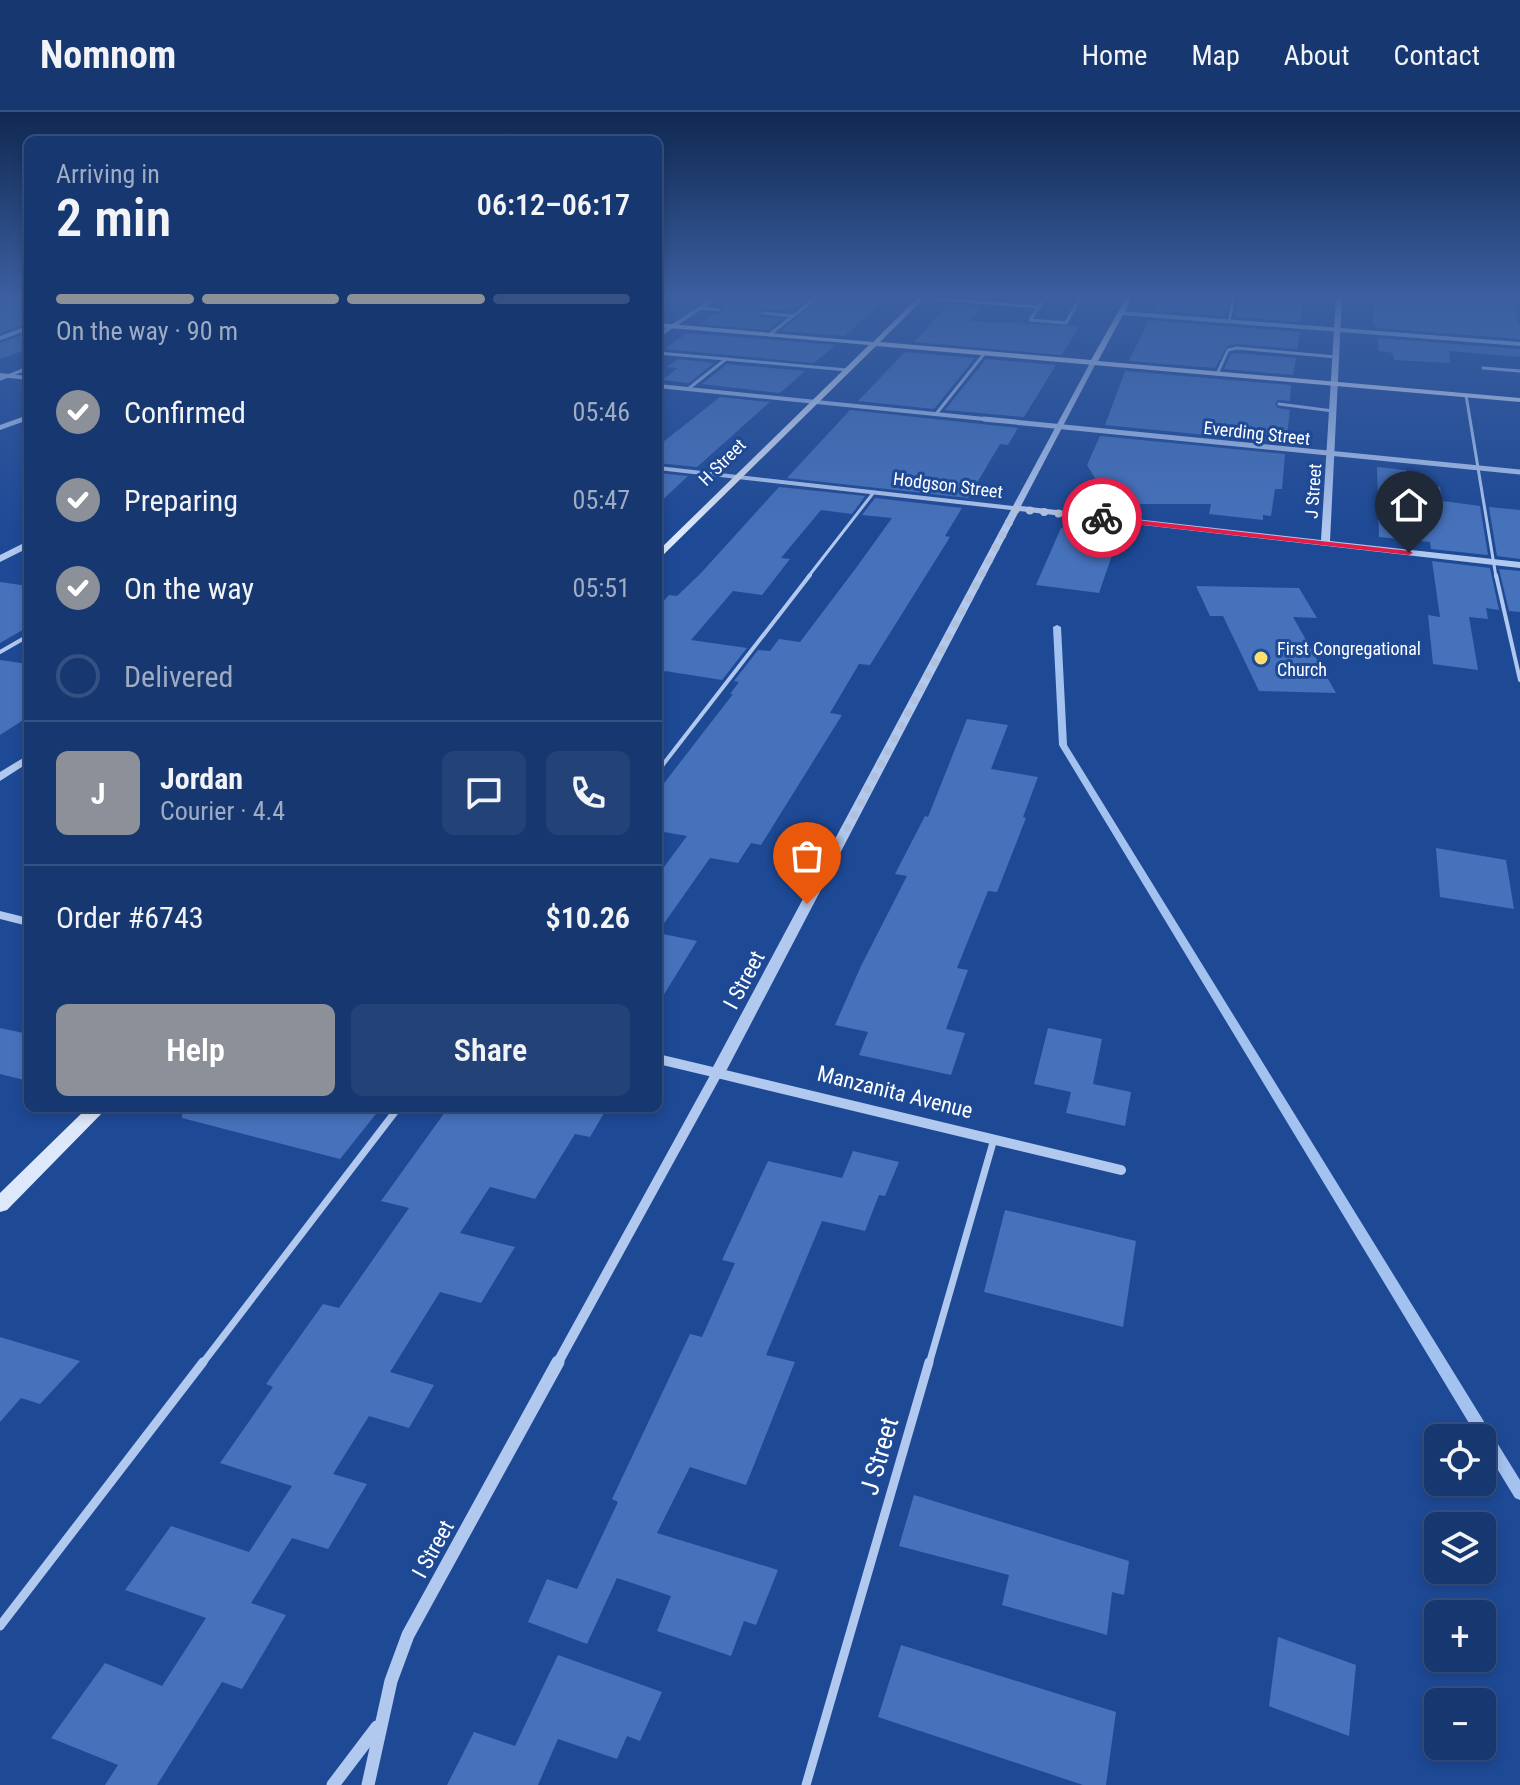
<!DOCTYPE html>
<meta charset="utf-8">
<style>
:root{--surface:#163770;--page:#234278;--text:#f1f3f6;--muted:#9eacc3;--line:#355183;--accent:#8c9099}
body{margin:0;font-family:"Roboto Condensed",sans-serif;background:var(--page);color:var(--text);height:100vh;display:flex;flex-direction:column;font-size:30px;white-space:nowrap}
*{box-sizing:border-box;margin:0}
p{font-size:26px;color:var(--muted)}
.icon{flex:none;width:44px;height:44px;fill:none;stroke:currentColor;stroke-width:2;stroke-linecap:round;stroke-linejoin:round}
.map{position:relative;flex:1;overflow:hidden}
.side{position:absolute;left:24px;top:24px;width:638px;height:976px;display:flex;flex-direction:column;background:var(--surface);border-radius:12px;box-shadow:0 4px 12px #0003,0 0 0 2px var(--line)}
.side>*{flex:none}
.fabs{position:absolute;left:1424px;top:1312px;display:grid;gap:16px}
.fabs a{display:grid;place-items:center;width:72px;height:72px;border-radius:12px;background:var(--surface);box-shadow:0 4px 12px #0003,0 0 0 2px var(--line);font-size:40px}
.pin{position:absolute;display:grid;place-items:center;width:68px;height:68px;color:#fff;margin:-82px -34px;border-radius:50% 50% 50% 0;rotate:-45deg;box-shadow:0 0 8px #0007}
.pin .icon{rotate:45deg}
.courier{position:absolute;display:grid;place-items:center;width:80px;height:80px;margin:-40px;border:6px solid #e11d48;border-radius:50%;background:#fff;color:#222;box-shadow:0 2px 10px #0007}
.summary em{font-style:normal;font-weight:600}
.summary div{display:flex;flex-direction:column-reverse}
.summary{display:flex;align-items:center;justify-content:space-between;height:136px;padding:0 32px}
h1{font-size:52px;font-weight:600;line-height:60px}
.bar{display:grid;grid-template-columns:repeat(4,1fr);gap:12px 8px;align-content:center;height:96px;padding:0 32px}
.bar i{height:10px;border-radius:6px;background:var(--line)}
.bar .on{background:var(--accent)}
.bar p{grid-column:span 4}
.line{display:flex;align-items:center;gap:20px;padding:0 32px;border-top:2px solid var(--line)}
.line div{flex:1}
.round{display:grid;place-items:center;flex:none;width:84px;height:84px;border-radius:12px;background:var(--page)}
ol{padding:0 32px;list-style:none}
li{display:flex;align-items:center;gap:24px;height:88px}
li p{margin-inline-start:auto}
li .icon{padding:8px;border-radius:50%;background:var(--accent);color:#fff;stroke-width:4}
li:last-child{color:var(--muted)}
li i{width:44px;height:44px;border:4px solid var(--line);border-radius:50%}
.button{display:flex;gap:16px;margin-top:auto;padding:16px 32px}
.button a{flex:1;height:92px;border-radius:12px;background:var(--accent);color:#fff;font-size:32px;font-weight:600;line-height:92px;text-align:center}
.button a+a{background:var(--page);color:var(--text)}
header{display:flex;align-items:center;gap:48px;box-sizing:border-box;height:112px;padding:0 40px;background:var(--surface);border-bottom:2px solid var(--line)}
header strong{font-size:38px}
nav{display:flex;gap:44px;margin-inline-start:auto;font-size:28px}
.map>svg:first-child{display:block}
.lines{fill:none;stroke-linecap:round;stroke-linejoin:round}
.stream{fill:#a4c2f0;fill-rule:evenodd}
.building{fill:#4672bb}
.service-far3{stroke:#b1c8ef;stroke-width:3}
.service-far2{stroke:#b1c8ef;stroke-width:4}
.service-far1{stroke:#b1c8ef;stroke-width:7}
.service{stroke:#b1c8ef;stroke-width:9}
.minor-far3{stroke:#b1c8ef;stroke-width:4}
.minor-far2{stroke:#b1c8ef;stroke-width:5}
.minor-far1{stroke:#b1c8ef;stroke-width:10}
.minor{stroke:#b1c8ef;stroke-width:13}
.tertiary{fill:#b1c8ef;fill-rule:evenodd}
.secondary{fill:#dee8fb;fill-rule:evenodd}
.route{fill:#e11d48}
.done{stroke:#b0bfda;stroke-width:8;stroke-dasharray:0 14.4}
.poi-dot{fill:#fddf70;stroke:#1e4995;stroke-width:3}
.labels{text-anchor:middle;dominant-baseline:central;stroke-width:6;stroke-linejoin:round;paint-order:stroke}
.far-street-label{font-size:18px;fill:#fff;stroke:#1e4995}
.far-poi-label{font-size:18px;fill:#fff;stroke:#1e4995;text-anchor:start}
.street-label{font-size:22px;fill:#fff;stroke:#1e4995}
.near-street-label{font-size:26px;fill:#fff;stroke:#1e4995}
</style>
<header>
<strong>Nomnom</strong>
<nav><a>Home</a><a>Map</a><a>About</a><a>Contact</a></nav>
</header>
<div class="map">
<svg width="1520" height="1673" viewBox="0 0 1520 1673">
<rect width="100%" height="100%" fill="#1e4995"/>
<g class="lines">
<polygon class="stream" points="1057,513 1061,515 1067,633 1520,1368 1520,1388 1515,1386 1482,1332 1482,1326 1478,1326 1059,633 1053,515"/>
</g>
<g class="building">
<polygon points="0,186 28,186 28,211 0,221"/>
<polygon points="737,186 809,186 792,199 759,197 760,205 782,207 768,218 700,212 714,202 722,202 723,196"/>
<polygon points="820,186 886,186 845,224 781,219"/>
<polygon points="1162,186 1229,186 1225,204 1153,198"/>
<polygon points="1238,186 1303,186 1301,210 1235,205"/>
<polygon points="1374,186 1512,192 1520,213 1520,227 1378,216 1373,213"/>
<polygon points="949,192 980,195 969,209 1079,214 1062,243 914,230"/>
<polygon points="1149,208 1300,220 1299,228 1297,237 1237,232 1227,234 1215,256 1129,249"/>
<polygon points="28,221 28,237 0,247 0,231"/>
<polygon points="687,221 835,233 814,251 664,237"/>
<polygon points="1378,226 1520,237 1520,245 1449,239 1450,251 1394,248 1393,241 1379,239"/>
<polygon points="905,240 975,246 934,297 858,289"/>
<polygon points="1237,241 1296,246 1293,263 1224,257 1231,242"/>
<polygon points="678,247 714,251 689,271 662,268 678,256 667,255"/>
<polygon points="986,247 1056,253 1024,305 945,298"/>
<polygon points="727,252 805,259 780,281 702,272"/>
<polygon points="1125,259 1291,273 1290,289 1278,288 1275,292 1278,296 1290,298 1286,331 1105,313"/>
<polygon points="720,285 770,290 697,355 658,351 658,334"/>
<polygon points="850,298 981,312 1018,316 1008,333 1000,332 968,386 787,366"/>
<polygon points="1100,324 1285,342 1282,377 1275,377 1271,404 1263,403 1263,408 1209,402 1211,392 1129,392 1125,403 1117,402 1087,353"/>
<polygon points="1377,355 1406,358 1407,372 1440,375 1443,389 1480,394 1488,443 1431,437 1430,430 1379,425"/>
<polygon points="658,361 688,364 658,392"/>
<polygon points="779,375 865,384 852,402 821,398 781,446 790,447 762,483 733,479 691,528 747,536 722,568 665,559 658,568 658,495 669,483 677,484 701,461"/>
<polygon points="875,386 962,396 945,424 950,425 870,553 859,552 830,601 842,603 761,733 751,731 738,751 710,746 658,820 658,763 687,724 658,719 658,679 733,582 730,582 739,570 734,569 758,538 770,539 779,527 800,530 856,456 892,406 862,403"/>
<polygon points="1489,395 1520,398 1520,447 1497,444"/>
<polygon points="1061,416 1119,423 1099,481 1036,473"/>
<polygon points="1432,449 1490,456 1499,498 1486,496 1488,507 1469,505 1478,558 1433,552 1428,503 1440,505"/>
<polygon points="1499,457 1520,459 1520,500 1509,499"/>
<polygon points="0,470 28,474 28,515 0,531"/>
<polygon points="1196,474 1299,476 1317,506 1293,505 1336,581 1259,579 1223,504 1210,504"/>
<polygon points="0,548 28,552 28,605 0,623"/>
<polygon points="967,607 1008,613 991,657 1038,665 1023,705 1026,706 997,780 988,779 957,856 968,858 946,917 965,921 951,963 859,943 868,920 835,913 861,854 907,764 895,762 925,704 928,705"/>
<polygon points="1436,736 1506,748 1514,797 1440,785"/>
<polygon points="658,821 697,829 658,892"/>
<polygon points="0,916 28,922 28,969 0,962"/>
<polygon points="1048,916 1102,927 1093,972 1131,980 1125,1014 1066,1001 1071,980 1034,972"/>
<polygon points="183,996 351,996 376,1002 340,1047 182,1006"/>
<polygon points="448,996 607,996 590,1025 575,1022 535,1087 490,1075 460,1121 515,1135 481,1191 440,1180 390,1260 434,1273 409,1316 369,1304 333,1362 367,1372 328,1437 292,1426 251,1491 286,1503 242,1577 222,1570 157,1673 105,1673 118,1653 51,1626 105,1551 162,1574 206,1506 125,1478 171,1414 249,1440 292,1374 220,1351 273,1275 266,1272 323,1192 339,1196 409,1096 381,1089"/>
<polygon points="853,1039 899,1050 885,1084 879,1083 865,1119 822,1109 766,1243 795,1250 746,1373 690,1355 657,1421 778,1458 756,1513 744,1509 731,1544 657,1519 671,1484 617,1466 587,1532 528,1510 547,1467 577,1477 618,1390 612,1387 690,1222 702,1225 735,1151 722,1148 768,1049 842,1066"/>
<polygon points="1005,1098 1136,1129 1123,1215 984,1180"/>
<polygon points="0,1225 80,1249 40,1292 21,1286 0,1310"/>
<polygon points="914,1383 1129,1449 1124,1483 1112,1480 1107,1523 1002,1493 1009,1463 899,1434"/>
<polygon points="1278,1525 1356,1553 1349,1624 1269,1594"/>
<polygon points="901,1533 1116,1600 1106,1673 1083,1673 878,1605"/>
<polygon points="558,1543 662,1580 640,1629 627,1624 617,1647 558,1627 538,1673 447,1673 474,1620 515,1634"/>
</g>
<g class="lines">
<g class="service-far3">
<polyline points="924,186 1039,195 1046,186"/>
<polyline points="1039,195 1030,208 1066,211 1080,186"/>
<polyline points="700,196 719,198"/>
<polyline points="762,201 793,204"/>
<polyline points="1229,209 1234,186"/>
<polyline points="769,223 816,186"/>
<polyline points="658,241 847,258"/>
<polyline points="1483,256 1520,259"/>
<polyline points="1217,262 1228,238 1237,236 1336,245"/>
<polyline points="0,267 28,256"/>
<polyline points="688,277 726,247"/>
<polyline points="1466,283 1496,465"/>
<polyline points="1279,292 1333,299"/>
<polyline points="936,302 984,242"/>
<polyline points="808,465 874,380"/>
</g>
<g class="service-far2">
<polyline points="1496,463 1520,568"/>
<polyline points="0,540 28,524"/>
<polyline points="658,659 810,463"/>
</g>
<g class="service-far1">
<polyline points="202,1252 398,996"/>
<polyline points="929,1252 994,1027"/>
</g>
<g class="service">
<polyline points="0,1514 203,1250"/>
<polyline points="806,1673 929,1250"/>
</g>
<g class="minor-far3">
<polyline points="1121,201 1520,232"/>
<polyline points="0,226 28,216"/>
<polyline points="0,263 28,266"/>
<polyline points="658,274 1004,309"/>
</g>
<polyline class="minor-far2" points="984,307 1520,360"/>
<polyline class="minor-far1" points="557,1252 717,961 1121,1058"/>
<g class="minor">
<polyline points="333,1673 377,1615"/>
<polyline points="368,1673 391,1569 408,1523 558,1250"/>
</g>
<g class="tertiary">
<polygon points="713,186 719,186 658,226 658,221"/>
<polygon points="1336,186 1342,186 1330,429 1520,450 1520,456 1019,399 723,965 717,966 658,952 658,942 713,955 1011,398 658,358 658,354 1013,394 1090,251 1093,249 1096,251 1021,394 1321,428"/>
<polygon points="28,303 28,308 0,318 0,313"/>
<polygon points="28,429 28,436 0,450 0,443"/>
<polygon points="28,643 28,651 0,669 0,660"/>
<polygon points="0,799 28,806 28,814 0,807"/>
</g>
<g class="secondary">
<polygon points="918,186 924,186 880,230 1091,248 1126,186 1132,186 1098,249 1520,286 1520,290 876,234 658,448 658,439 869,233 658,215 658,211 873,230"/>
<polygon points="87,996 107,996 7,1098 0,1100 0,1081"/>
</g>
</g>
<linearGradient id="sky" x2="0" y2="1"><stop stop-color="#102852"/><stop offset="0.44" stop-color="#3b5fa0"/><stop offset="1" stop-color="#3b5fa0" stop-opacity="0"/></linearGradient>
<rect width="1520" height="420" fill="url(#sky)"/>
<polygon class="route" points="1102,404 1409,439 1413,441 1409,443 1099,408"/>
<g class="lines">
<polyline class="done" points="807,792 1016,397 1102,406"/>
</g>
<circle class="poi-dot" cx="1261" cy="546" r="8"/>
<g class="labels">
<g class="far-street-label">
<text transform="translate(1257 321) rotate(6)">Everding Street</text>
<text transform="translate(722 350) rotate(-45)">H Street</text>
<text transform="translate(948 373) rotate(7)">Hodgson Street</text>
<text transform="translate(1313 379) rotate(-86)">J Street</text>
</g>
<g class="far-poi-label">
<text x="1277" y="536">First Congregational<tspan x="1277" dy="21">Church</tspan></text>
</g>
<g class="street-label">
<text transform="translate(744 868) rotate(-62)">I Street</text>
<text transform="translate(895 980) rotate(14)">Manzanita Avenue</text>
<text transform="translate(433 1437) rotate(-61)">I Street</text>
</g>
<g class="near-street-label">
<text transform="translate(879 1344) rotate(-74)">J Street</text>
</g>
</g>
</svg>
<div class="fabs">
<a><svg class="icon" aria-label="locate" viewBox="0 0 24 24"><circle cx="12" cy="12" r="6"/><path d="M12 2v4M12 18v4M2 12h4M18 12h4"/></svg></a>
<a><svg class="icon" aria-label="layers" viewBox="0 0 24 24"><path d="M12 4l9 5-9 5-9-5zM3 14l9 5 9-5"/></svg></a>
<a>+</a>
<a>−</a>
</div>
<div class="pin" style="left:807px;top:792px;background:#ea580c"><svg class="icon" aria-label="bag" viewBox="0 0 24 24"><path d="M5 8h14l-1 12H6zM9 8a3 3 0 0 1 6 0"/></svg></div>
<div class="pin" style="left:1409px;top:441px;background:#1f2937"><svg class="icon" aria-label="home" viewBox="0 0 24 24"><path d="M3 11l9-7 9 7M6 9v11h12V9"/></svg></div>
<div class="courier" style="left:1102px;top:406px"><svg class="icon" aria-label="bike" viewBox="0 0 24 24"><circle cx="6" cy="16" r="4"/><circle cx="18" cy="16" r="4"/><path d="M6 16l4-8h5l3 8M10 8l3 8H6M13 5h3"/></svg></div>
<section class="side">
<div class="summary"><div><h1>2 min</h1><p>Arriving in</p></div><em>06:12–06:17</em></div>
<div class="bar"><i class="on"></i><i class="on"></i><i class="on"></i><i></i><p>On the way · 90 m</p></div>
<ol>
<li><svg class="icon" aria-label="check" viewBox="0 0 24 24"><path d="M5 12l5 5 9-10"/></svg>Confirmed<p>05:46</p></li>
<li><svg class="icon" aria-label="check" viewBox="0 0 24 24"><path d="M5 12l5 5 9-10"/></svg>Preparing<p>05:47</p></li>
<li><svg class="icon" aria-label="check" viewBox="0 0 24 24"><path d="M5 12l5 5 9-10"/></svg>On the way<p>05:51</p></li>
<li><i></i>Delivered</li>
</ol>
<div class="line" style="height:144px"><b class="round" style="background:var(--accent);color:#fff">J</b><div><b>Jordan</b><p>Courier · 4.4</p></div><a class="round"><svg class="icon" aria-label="chat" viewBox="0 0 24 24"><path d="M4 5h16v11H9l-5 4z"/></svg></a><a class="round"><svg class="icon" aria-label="phone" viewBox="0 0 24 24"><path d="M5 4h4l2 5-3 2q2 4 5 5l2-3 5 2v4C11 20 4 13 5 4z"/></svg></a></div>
<div class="line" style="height:104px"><div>Order #6743</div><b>$10.26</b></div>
<div class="button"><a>Help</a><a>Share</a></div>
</section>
</div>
